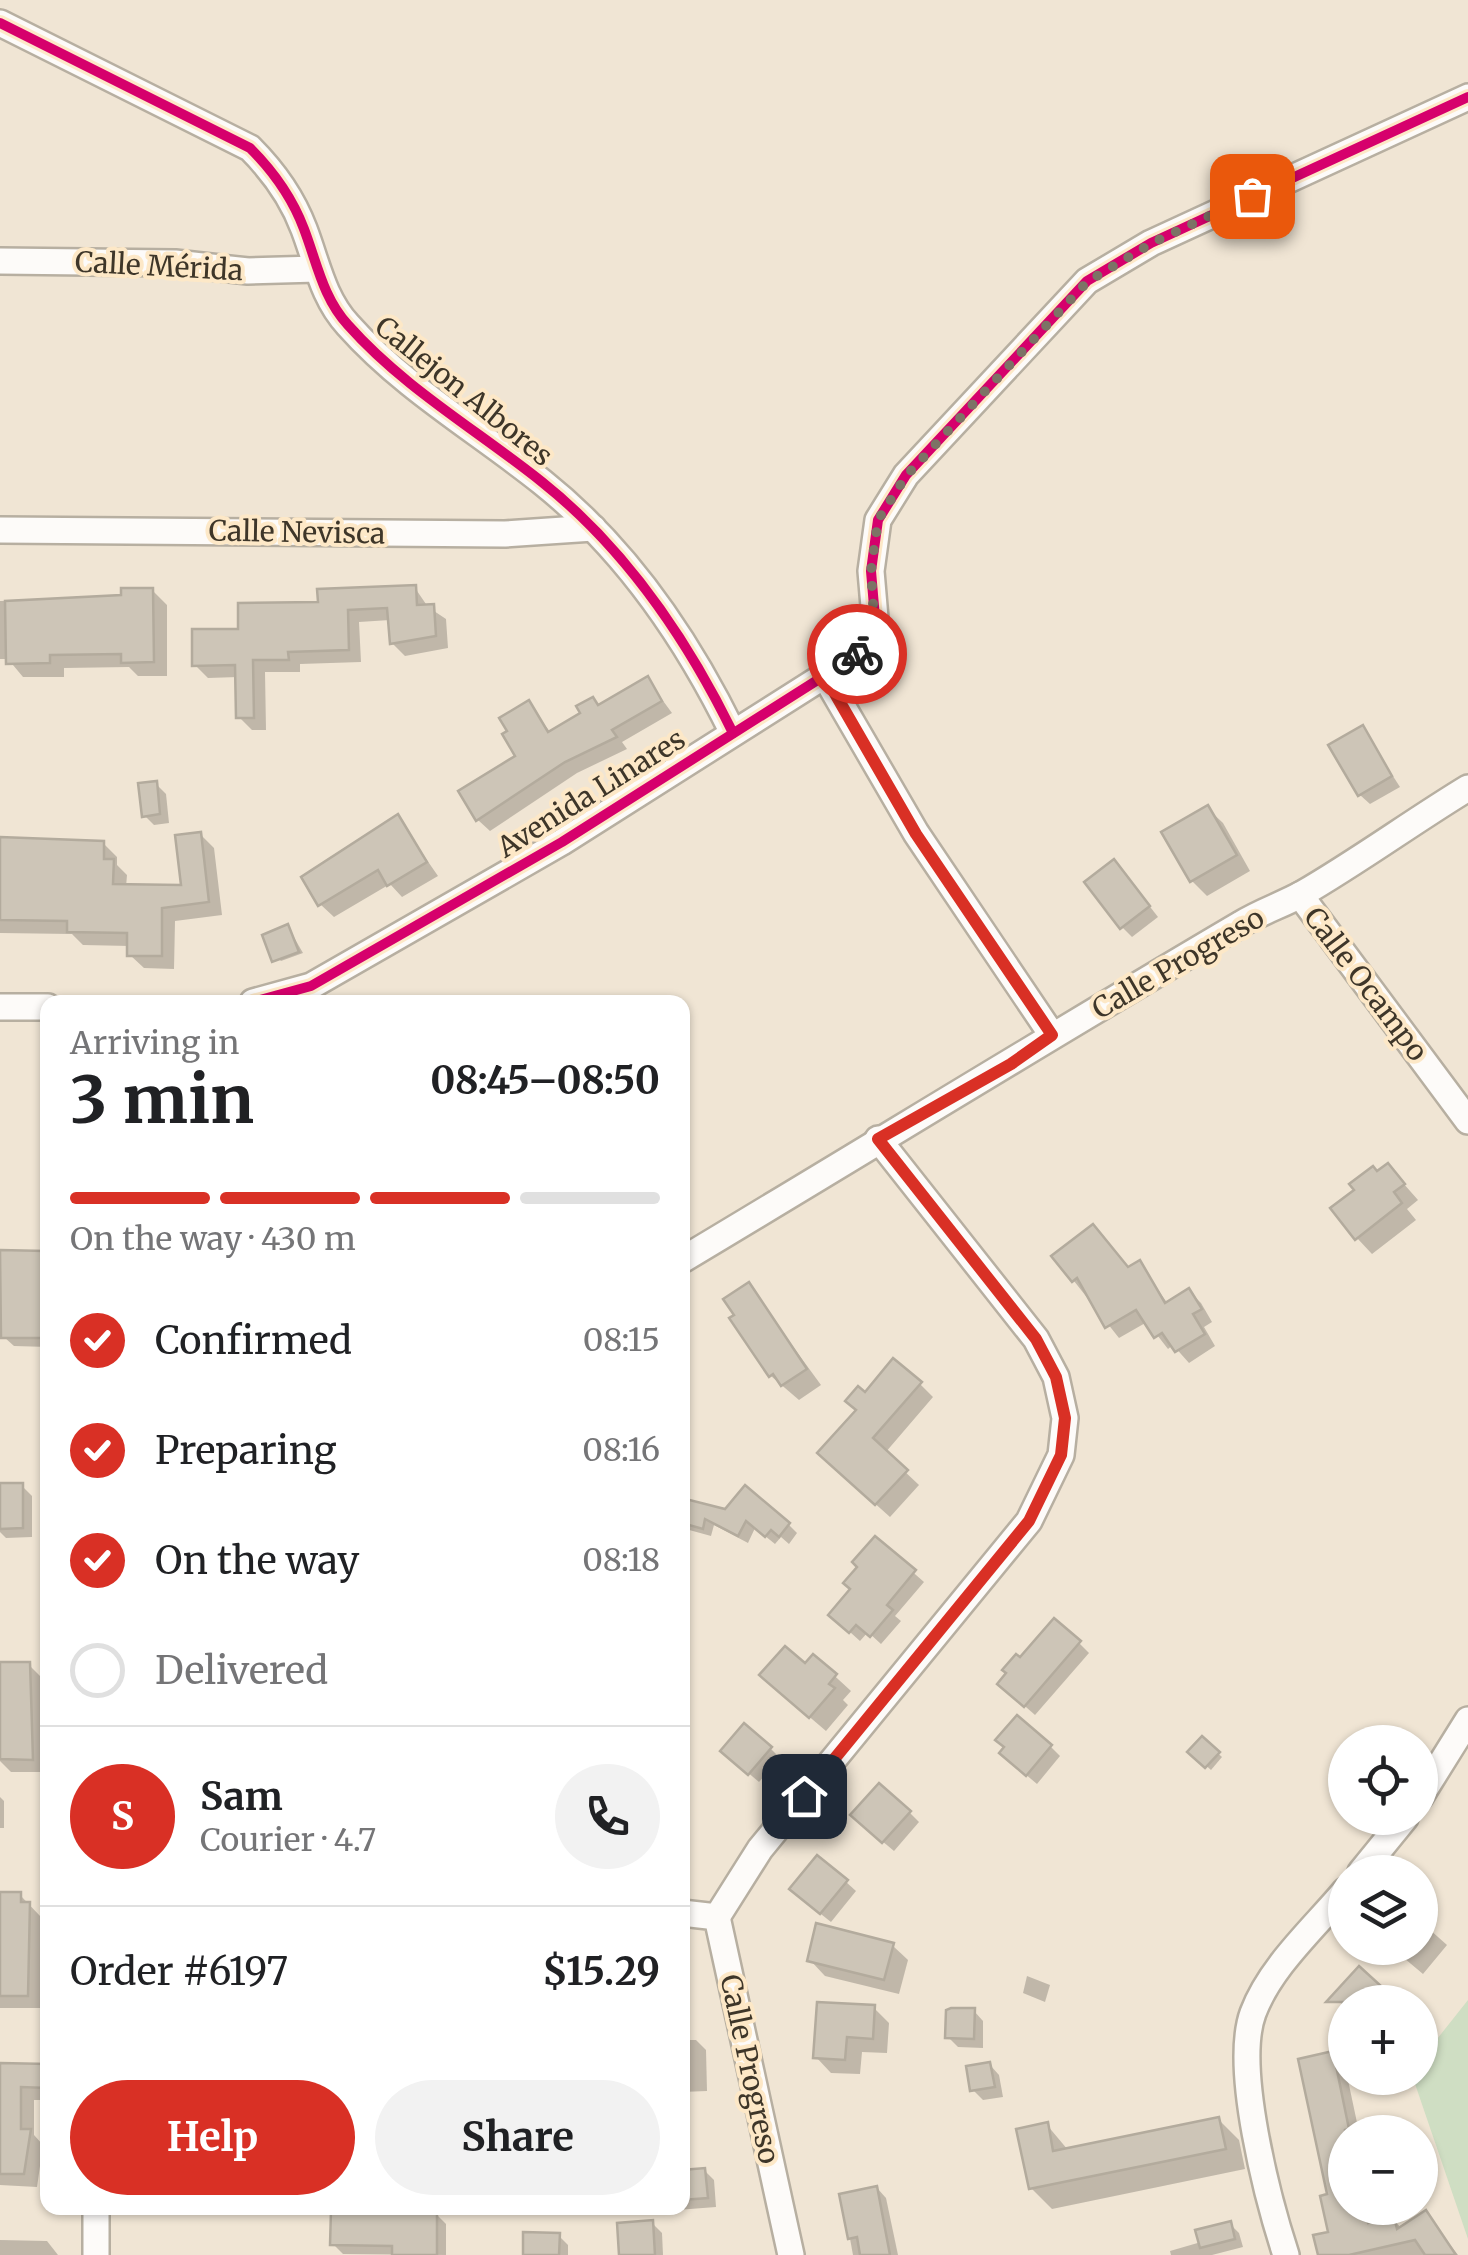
<!DOCTYPE html>
<meta charset="utf-8">
<style>
:root{--surface:#fff;--page:#f2f2f2;--text:#202124;--muted:#757577;--line:#e0e0e0;--accent:#d93025}
body{margin:0;font-family:Merriweather,serif;background:var(--page);color:var(--text);height:100vh;display:flex;flex-direction:column;font-size:38px;white-space:nowrap}
*{box-sizing:border-box;margin:0}
p{font-size:32px;color:var(--muted)}
.icon{flex:none;width:55px;height:55px;fill:none;stroke:currentColor;stroke-width:2;stroke-linecap:round;stroke-linejoin:round}
.map{position:relative;flex:1;overflow:hidden}
.panel{position:absolute;left:40px;top:995px;width:650px;height:1220px;display:flex;flex-direction:column;background:var(--surface);border-radius:20px;box-shadow:0 2px 8px #0004}
.panel>*{flex:none}
.fabs{position:absolute;left:1328px;top:1725px;display:grid;gap:20px}
.fabs a{display:grid;place-items:center;width:110px;height:110px;border-radius:50%;background:var(--surface);box-shadow:0 2px 8px #0004;font-size:50px}
.pin{position:absolute;display:grid;place-items:center;width:85px;height:85px;color:#fff;margin:-42px;border-radius:20px;box-shadow:0 5px 15px #0006}
.courier{position:absolute;display:grid;place-items:center;width:100px;height:100px;margin:-50px;border:8px solid #d93025;border-radius:50%;background:#fff;color:#222;box-shadow:0 2px 12px #0007}
.headline em{font-style:normal;font-weight:700}
.headline div{display:flex;flex-direction:column-reverse}
.headline{display:flex;align-items:center;justify-content:space-between;height:170px;padding:0 30px}
h1{font-size:65px;font-weight:700;line-height:75px}
.bar{display:grid;grid-template-columns:repeat(4,1fr);gap:15px 10px;align-content:center;height:120px;padding:0 30px}
.bar i{height:12px;border-radius:8px;background:var(--line)}
.bar .active{background:var(--accent)}
.bar p{grid-column:span 4}
.line{display:flex;align-items:center;gap:25px;padding:0 30px;border-top:2px solid var(--line)}
.line div{flex:1}
.round{display:grid;place-items:center;flex:none;width:105px;height:105px;border-radius:52px;background:var(--page)}
ol{padding:0 30px;list-style:none}
li{display:flex;align-items:center;gap:30px;height:110px}
li p{margin-inline-start:auto}
li .icon{padding:10px;border-radius:50%;background:var(--accent);color:#fff;stroke-width:4}
li:last-child{color:var(--muted)}
li i{width:55px;height:55px;border:5px solid var(--line);border-radius:50%}
.primary-button{display:flex;gap:20px;margin-top:auto;padding:20px 30px}
.primary-button a{flex:1;height:115px;border-radius:60px;background:var(--accent);color:#fff;font-size:40px;font-weight:700;line-height:115px;text-align:center}
.primary-button a+a{background:var(--page);color:var(--text)}
.map>svg:first-child{display:block}
.green{fill:#cfdec3}
.shadow{fill:#0003}
.building{fill:#cdc5b7;stroke:#b3ab9d;stroke-width:2.5}
.lines{fill:none;stroke-linecap:round;stroke-linejoin:round}
.minor-casing{stroke:#b7afa1;stroke-width:30}
.minor{stroke:#fdfbf9;stroke-width:25}
.cycleway-casing{stroke:#fde8c7;stroke-width:16}
.cycleway{stroke:#d6006c;stroke-width:10}
.done{stroke:#7c7365;stroke-width:10;stroke-dasharray:0 18}
.route{stroke:#d93025;stroke-width:12}
.labels{text-anchor:middle;dominant-baseline:central;stroke-width:8;stroke-linejoin:round;paint-order:stroke}
.street-label{font-size:28px;fill:#3e3629;stroke:#fde8c7}
</style>
<div class="map">
<svg width="1468" height="2255" viewBox="0 0 1468 2255">
<rect width="100%" height="100%" fill="#f0e5d4"/>
<polygon class="green" points="1468,2000 1468,2239 1413,2078 1420,2078 1426,2053"/>
<g class="shadow">
<polygon points="415,588 428,607 446,619 448,648 405,656 392,643 390,620 359,622 361,662 300,664 300,672 265,672 266,730 252,730 239,717 238,677 208,678 195,665 241,631 320,605"/>
<polygon points="152,590 167,605 167,676 138,676 129,667 64,668 64,677 23,677 8,659 0,659 0,601 123,598"/>
<polygon points="647,679 672,713 622,742 627,749 577,773 490,831 478,820 461,792 518,757 510,732 528,704 551,733"/>
<polygon points="1362,728 1400,787 1370,804 1360,795"/>
<polygon points="156,784 166,794 169,823 154,825 144,815"/>
<polygon points="1207,808 1223,823 1250,871 1207,896 1192,881"/>
<polygon points="397,817 438,876 402,897 390,884 334,917 320,904"/>
<polygon points="200,834 214,848 222,915 175,921 174,969 144,968 130,955 130,946 83,945 72,934 0,933 0,840 103,843 117,857 117,865 127,875 126,887 183,887"/>
<polygon points="1123,872 1158,917 1132,937 1122,927"/>
<polygon points="288,927 303,953 281,961 271,951"/>
<polygon points="1388,1166 1418,1200 1407,1209 1416,1220 1372,1254 1357,1238 1378,1174"/>
<polygon points="0,1252 48,1257 48,1347 14,1346 4,1337"/>
<polygon points="1055,1257 1129,1269 1139,1263 1168,1304 1189,1291 1201,1303 1212,1322 1204,1327 1215,1346 1189,1363 1173,1345 1168,1349 1147,1322 1119,1338"/>
<polygon points="748,1285 821,1385 799,1400 771,1376"/>
<polygon points="920,1384 933,1397 885,1453 919,1485 890,1517 833,1466 865,1395"/>
<polygon points="0,1486 22,1486 32,1496 32,1537 6,1538 0,1532"/>
<polygon points="682,1500 789,1525 797,1533 789,1544 781,1537 775,1544 755,1528 748,1543 714,1525 711,1536 682,1528"/>
<polygon points="875,1539 924,1582 895,1616 901,1621 881,1644 868,1632 860,1641 841,1624 860,1567"/>
<polygon points="1079,1643 1089,1653 1035,1715 1010,1693 1020,1661"/>
<polygon points="814,1657 851,1691 843,1700 848,1705 826,1731 778,1690"/>
<polygon points="0,1664 29,1665 42,1678 45,1772 11,1772 0,1761"/>
<polygon points="1202,1739 1222,1757 1211,1770 1191,1752"/>
<polygon points="1050,1746 1060,1756 1037,1784 1012,1763"/>
<polygon points="770,1748 780,1758 759,1782 733,1760"/>
<polygon points="0,1797 4,1801 4,1828 0,1828"/>
<polygon points="909,1812 919,1822 894,1851 863,1825"/>
<polygon points="846,1882 856,1891 831,1922 802,1899"/>
<polygon points="0,1895 20,1895 41,1917 40,2008 0,2008"/>
<polygon points="1420,1921 1447,1945 1423,1974 1392,1948 1420,1948"/>
<polygon points="892,1945 908,1960 899,1994 825,1976 810,1960"/>
<polygon points="1357,1973 1380,1988 1389,1998 1385,2002 1345,2002 1345,2007 1335,1997"/>
<polygon points="1027,1976 1050,1985 1045,2002 1023,1993"/>
<polygon points="874,2008 889,2023 887,2053 862,2052 860,2074 831,2073 816,2057"/>
<polygon points="974,2011 983,2021 983,2048 958,2047 948,2037"/>
<polygon points="682,2040 696,2040 706,2050 707,2091 682,2092"/>
<polygon points="1333,2054 1345,2066 1359,2132 1345,2132 1345,2208 1374,2208 1377,2224 1394,2220 1402,2229 1426,2214 1458,2255 1321,2255 1331,2234"/>
<polygon points="0,2065 48,2066 48,2100 34,2100 34,2135 43,2145 37,2187 0,2185"/>
<polygon points="990,2065 999,2075 1003,2097 983,2100 973,2090"/>
<polygon points="1219,2120 1239,2140 1245,2169 1052,2209 1031,2188 1047,2125 1068,2150"/>
<polygon points="704,2170 714,2180 716,2207 677,2210 675,2208 682,2208 682,2172"/>
<polygon points="877,2188 886,2198 898,2255 853,2255 842,2195"/>
<polygon points="510,2208 539,2208 540,2215 517,2214"/>
<polygon points="436,2214 446,2224 446,2255 343,2254 333,2244"/>
<polygon points="652,2223 662,2233 663,2255 622,2255"/>
<polygon points="1230,2224 1239,2233 1243,2247 1212,2255 1171,2255 1170,2251 1201,2242"/>
<polygon points="558,2235 568,2245 568,2255 525,2255"/>
<polygon points="0,2240 47,2241 58,2255 0,2255"/>
</g>
<g class="building">
<polygon points="416,585 417,605 434,604 436,636 390,644 387,608 348,610 349,650 288,652 289,660 253,660 254,718 236,718 235,665 192,666 192,629 238,629 238,603 318,602 317,589"/>
<polygon points="121,588 153,588 154,662 121,663 121,654 50,655 50,663 6,664 5,601 121,595"/>
<polygon points="648,676 662,701 612,730 617,737 565,762 476,821 458,791 515,756 502,734 507,731 499,718 529,700 548,732 580,713 576,706 593,697 598,705"/>
<polygon points="1363,725 1392,776 1358,796 1328,745"/>
<polygon points="157,781 160,814 142,817 138,783"/>
<polygon points="1208,805 1237,855 1190,882 1161,832"/>
<polygon points="398,814 427,862 387,886 378,870 318,906 301,877"/>
<polygon points="201,832 209,902 162,908 162,956 127,956 127,933 67,932 67,921 0,920 0,837 104,841 104,859 114,859 113,884 181,885 175,835"/>
<polygon points="1114,859 1150,906 1120,929 1084,882"/>
<polygon points="288,924 299,952 272,962 262,935"/>
<polygon points="1388,1163 1405,1184 1394,1192 1402,1203 1355,1240 1330,1208 1354,1190 1349,1184 1373,1166 1377,1171"/>
<polygon points="1093,1224 1128,1267 1140,1260 1165,1303 1189,1288 1202,1309 1193,1314 1205,1334 1175,1352 1162,1333 1154,1338 1136,1310 1105,1328 1077,1278 1072,1282 1051,1256"/>
<polygon points="0,1250 45,1251 47,1338 1,1338"/>
<polygon points="749,1282 807,1369 781,1386 773,1374 769,1377 729,1318 734,1315 723,1299"/>
<polygon points="893,1358 922,1382 873,1438 908,1470 875,1505 817,1453 856,1410 845,1401 858,1386 865,1392"/>
<polygon points="0,1483 23,1483 23,1528 0,1529"/>
<polygon points="745,1485 790,1523 779,1537 771,1530 765,1537 746,1521 738,1536 705,1519 703,1529 682,1523 682,1498 725,1509"/>
<polygon points="875,1536 916,1570 887,1605 893,1610 870,1637 856,1625 849,1633 828,1615 850,1589 843,1583 857,1567 852,1562"/>
<polygon points="1054,1618 1081,1641 1024,1707 997,1684 1006,1673 1002,1670 1016,1654 1020,1657"/>
<polygon points="785,1646 805,1663 813,1654 837,1674 829,1684 835,1688 809,1718 759,1675"/>
<polygon points="0,1662 30,1662 33,1760 0,1759"/>
<polygon points="1017,1715 1052,1745 1026,1776 999,1753 1004,1747 995,1740"/>
<polygon points="744,1723 772,1747 748,1775 720,1751"/>
<polygon points="1202,1736 1220,1752 1205,1768 1187,1752"/>
<polygon points="879,1783 911,1811 882,1843 850,1815"/>
<polygon points="817,1855 848,1880 820,1914 789,1889"/>
<polygon points="0,1892 21,1892 21,1902 30,1902 28,1996 0,1996"/>
<polygon points="816,1923 894,1943 884,1980 807,1961"/>
<polygon points="1359,1966 1381,1986 1366,2002 1326,2002"/>
<polygon points="817,2002 875,2005 873,2039 847,2037 845,2060 813,2058"/>
<polygon points="951,2008 975,2008 974,2039 945,2038 946,2010"/>
<polygon points="1333,2051 1349,2129 1345,2130 1345,2208 1365,2208 1368,2223 1394,2217 1397,2229 1426,2210 1456,2255 1425,2255 1415,2240 1349,2255 1318,2255 1313,2235 1328,2232 1320,2196 1327,2194 1298,2059"/>
<polygon points="990,2062 995,2087 970,2091 966,2066"/>
<polygon points="0,2063 48,2064 48,2088 21,2087 21,2129 31,2129 24,2174 0,2174"/>
<polygon points="1219,2117 1226,2149 1029,2189 1016,2129 1048,2122 1053,2151"/>
<polygon points="705,2168 708,2198 682,2200 682,2170"/>
<polygon points="877,2186 890,2255 860,2255 857,2237 848,2239 839,2194"/>
<polygon points="331,2210 437,2212 437,2255 392,2255 392,2246 330,2245"/>
<polygon points="653,2220 655,2255 619,2255 617,2223"/>
<polygon points="1231,2221 1235,2239 1200,2248 1195,2230"/>
<polygon points="523,2232 560,2233 559,2255 523,2255"/>
</g>
<g class="lines">
<g class="minor-casing">
<g id="minor">
<path d="M0 23 250 148C274 172 292 197 304 229 317 263 323 298 348 325 404 388 477 430 542 482 626 549 686 637 733 733"/>
<polyline points="0,261 175,263 248,271 317,269"/>
<polyline points="0,530 505,534 593,528"/>
<polyline points="826,678 916,833 1052,1035"/>
<polyline points="1300,895 1468,1121"/>
<polyline points="253,1002 311,986 562,842 857,655 875,618 871,571 878,520 906,475 1087,281 1151,243 1468,97"/>
<polyline points="0,1007 48,1007"/>
<path d="M682 1260C869 1148 1054 1034 1241 924 1260 912 1282 905 1302 894 1359 861 1412 822 1468 788"/>
<polyline points="1420,1797 1468,1720"/>
<polyline points="1361,1872 1405,1818"/>
<polyline points="682,1913 717,1917 791,2255"/>
<polyline points="717,1917 760,1849 1029,1521 1061,1455 1065,1418 1056,1377 1036,1339 878,1139"/>
<polyline points="96,2208 96,2255"/>
<path d="M1286 2255C1268 2200 1233 2067 1253 2013 1270 1967 1314 1928 1345 1891"/>
</g>
</g>
<use href="#minor" class="minor"/>
<g class="cycleway-casing">
<g id="cycleway">
<path d="M0 23 250 148C274 172 292 197 304 229 317 263 323 298 348 325 404 388 477 430 542 482 626 549 686 637 733 733"/>
<polyline points="253,1002 311,986 562,842 857,655 875,618 871,571 878,520 906,475 1087,281 1151,243 1468,97"/>
</g>
</g>
<use href="#cycleway" class="cycleway"/>
</g>
<g class="lines">
<polyline class="done" points="857,654 874,618 871,571 878,520 906,476 1087,282 1152,243 1252,196"/>
<polyline class="route" points="804,1796 1029,1521 1061,1455 1065,1418 1056,1377 1036,1339 878,1139 1011,1064 1052,1035 916,834 826,678 857,654"/>
</g>
<g class="labels">
<g class="street-label">
<text transform="translate(159 266) rotate(3)">Calle Mérida</text>
<text transform="translate(464 391) rotate(39)">Callejon Albores</text>
<text transform="translate(297 532) rotate(1)">Calle Nevisca</text>
<text transform="translate(591 793) rotate(-32)">Avenida Linares</text>
<text transform="translate(1178 963) rotate(-30)">Calle Progreso</text>
<text transform="translate(1366 984) rotate(53)">Calle Ocampo</text>
<text transform="translate(750 2069) rotate(78)">Calle Progreso</text>
</g>
</g>
</svg>
<div class="fabs">
<a><svg class="icon" aria-label="locate" viewBox="0 0 24 24"><circle cx="12" cy="12" r="6"/><path d="M12 2v4M12 18v4M2 12h4M18 12h4"/></svg></a>
<a><svg class="icon" aria-label="layers" viewBox="0 0 24 24"><path d="M12 4l9 5-9 5-9-5zM3 14l9 5 9-5"/></svg></a>
<a>+</a>
<a>−</a>
</div>
<div class="pin" style="left:1252px;top:196px;background:#ea580c"><svg class="icon" aria-label="bag" viewBox="0 0 24 24"><path d="M5 8h14l-1 12H6zM9 8a3 3 0 0 1 6 0"/></svg></div>
<div class="pin" style="left:804px;top:1796px;background:#1f2937"><svg class="icon" aria-label="home" viewBox="0 0 24 24"><path d="M3 11l9-7 9 7M6 9v11h12V9"/></svg></div>
<div class="courier" style="left:857px;top:654px"><svg class="icon" aria-label="bike" viewBox="0 0 24 24"><circle cx="6" cy="16" r="4"/><circle cx="18" cy="16" r="4"/><path d="M6 16l4-8h5l3 8M10 8l3 8H6M13 5h3"/></svg></div>
<section class="panel">
<div class="headline"><div><h1>3 min</h1><p>Arriving in</p></div><em>08:45–08:50</em></div>
<div class="bar"><i class="active"></i><i class="active"></i><i class="active"></i><i></i><p>On the way · 430 m</p></div>
<ol>
<li><svg class="icon" aria-label="check" viewBox="0 0 24 24"><path d="M5 12l5 5 9-10"/></svg>Confirmed<p>08:15</p></li>
<li><svg class="icon" aria-label="check" viewBox="0 0 24 24"><path d="M5 12l5 5 9-10"/></svg>Preparing<p>08:16</p></li>
<li><svg class="icon" aria-label="check" viewBox="0 0 24 24"><path d="M5 12l5 5 9-10"/></svg>On the way<p>08:18</p></li>
<li><i></i>Delivered</li>
</ol>
<div class="line" style="height:180px"><b class="round" style="background:var(--accent);color:#fff">S</b><div><b>Sam</b><p>Courier · 4.7</p></div><a class="round"><svg class="icon" aria-label="phone" viewBox="0 0 24 24"><path d="M5 4h4l2 5-3 2q2 4 5 5l2-3 5 2v4C11 20 4 13 5 4z"/></svg></a></div>
<div class="line" style="height:130px"><div>Order #6197</div><b>$15.29</b></div>
<div class="primary-button"><a>Help</a><a>Share</a></div>
</section>
</div>
